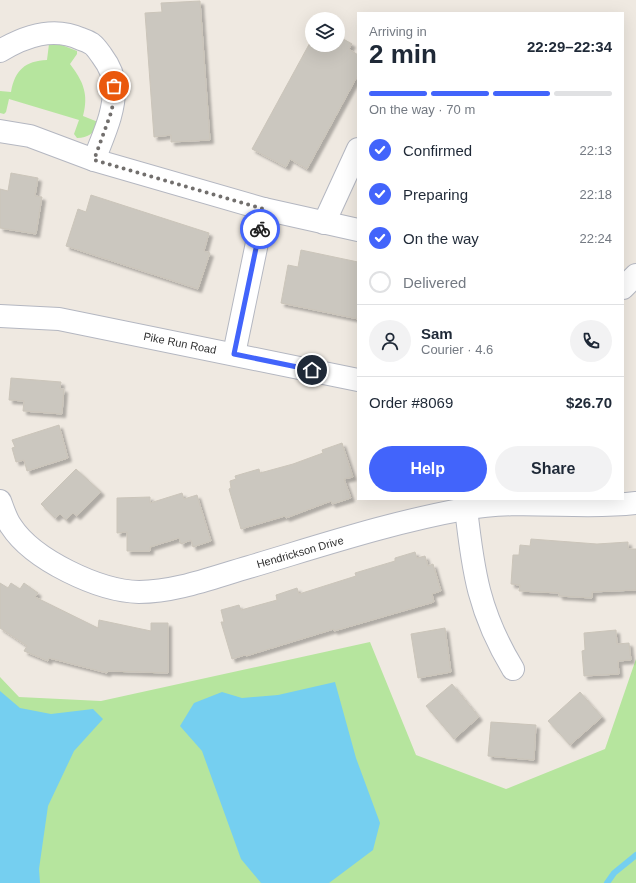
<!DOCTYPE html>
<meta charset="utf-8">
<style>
:root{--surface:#fff;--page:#f2f2f3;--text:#1f2937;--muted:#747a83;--line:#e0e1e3;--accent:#4264fb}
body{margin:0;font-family:Arial,sans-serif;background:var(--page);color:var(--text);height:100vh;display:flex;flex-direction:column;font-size:15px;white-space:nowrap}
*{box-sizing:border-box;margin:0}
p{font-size:13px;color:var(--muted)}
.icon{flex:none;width:22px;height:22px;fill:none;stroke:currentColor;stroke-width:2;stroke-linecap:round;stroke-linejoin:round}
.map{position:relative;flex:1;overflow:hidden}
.drawer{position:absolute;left:357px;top:12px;width:267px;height:488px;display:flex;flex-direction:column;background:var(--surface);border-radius:0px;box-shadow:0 4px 16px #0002}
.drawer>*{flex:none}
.fabs{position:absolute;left:305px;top:12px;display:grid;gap:8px}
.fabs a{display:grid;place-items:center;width:40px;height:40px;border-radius:50%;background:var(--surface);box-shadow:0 4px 16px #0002;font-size:20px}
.pin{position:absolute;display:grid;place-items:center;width:34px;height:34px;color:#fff;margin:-17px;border:2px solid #fff;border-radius:50%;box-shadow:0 1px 4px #0007}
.courier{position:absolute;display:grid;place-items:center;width:40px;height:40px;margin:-20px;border:3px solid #4264fb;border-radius:50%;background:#fff;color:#222;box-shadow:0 1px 5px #0007}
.overview em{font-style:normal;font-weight:700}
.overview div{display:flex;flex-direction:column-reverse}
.overview{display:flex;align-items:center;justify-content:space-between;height:68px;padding:0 12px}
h1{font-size:26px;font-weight:700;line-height:30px}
.bar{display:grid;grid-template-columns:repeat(4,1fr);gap:6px 4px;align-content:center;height:48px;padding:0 12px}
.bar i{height:5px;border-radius:3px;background:var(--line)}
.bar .current{background:var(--accent)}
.bar p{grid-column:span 4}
.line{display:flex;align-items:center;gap:10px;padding:0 12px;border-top:1px solid var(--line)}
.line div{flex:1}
.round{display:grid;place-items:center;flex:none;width:42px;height:42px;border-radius:21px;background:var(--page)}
ol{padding:0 12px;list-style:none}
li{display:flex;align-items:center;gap:12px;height:44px}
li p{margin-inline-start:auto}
li .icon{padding:4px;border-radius:50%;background:var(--accent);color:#fff;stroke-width:4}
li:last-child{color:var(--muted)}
li i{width:22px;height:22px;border:2px solid var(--line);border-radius:50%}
.primary-button{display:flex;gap:8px;margin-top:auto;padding:8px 12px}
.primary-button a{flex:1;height:46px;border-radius:24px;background:var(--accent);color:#fff;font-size:16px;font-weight:700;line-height:46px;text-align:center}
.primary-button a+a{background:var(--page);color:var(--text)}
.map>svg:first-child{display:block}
.green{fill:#b6e59e}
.water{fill:#75cff0}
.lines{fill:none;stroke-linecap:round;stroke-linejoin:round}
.stream{stroke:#75cff0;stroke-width:6}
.building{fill:#cbc7bf;stroke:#cbc5ba;filter:url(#shadow)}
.minor-casing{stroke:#b4b7c1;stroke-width:24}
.minor{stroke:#fff;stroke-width:22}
.done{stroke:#726f6d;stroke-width:4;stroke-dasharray:0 7.2}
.route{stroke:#4264fb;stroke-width:5}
.labels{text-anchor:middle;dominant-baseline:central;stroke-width:3.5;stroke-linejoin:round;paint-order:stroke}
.street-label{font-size:11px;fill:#2e2e2e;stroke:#fff}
</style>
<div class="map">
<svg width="636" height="883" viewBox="0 0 636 883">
<defs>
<filter id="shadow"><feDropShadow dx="3.5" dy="3.5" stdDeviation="1" flood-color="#0004"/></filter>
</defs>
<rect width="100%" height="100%" fill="#efe9e1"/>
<g class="green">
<path d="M54 42 77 51V54L70 64C83 81 89 94 83 116L98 122C95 133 88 138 77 138L74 134 79 120 9 99 6 112 4 114 0 113V91L11 92C15 70 25 61 47 60L49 44Z"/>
<polygon points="370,642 416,755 506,789 605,749 636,659 636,883 0,883 0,677 19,697 101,701"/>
</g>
<g class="water">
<polygon points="335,682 356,758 380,823 373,850 329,883 261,883 241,859 202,751 180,726 194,703 222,692 242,698 278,695"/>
<polygon points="0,691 20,708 51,714 93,709 103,719 74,751 48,806 39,869 40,883 0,883"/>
</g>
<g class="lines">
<polyline class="stream" points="607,883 614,873 636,855"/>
</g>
<g class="building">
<polygon points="200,1 210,140 171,142 171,135 154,137 145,13 162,12 161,3"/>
<polygon points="338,36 352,44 349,49 358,55 358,75 307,169 290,159 286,167 252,149 312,39 312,45 338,45"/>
<polygon points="11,173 38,178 35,196 42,197 36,234 0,228 0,189 8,191"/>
<polygon points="91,195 209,233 204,251 210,253 198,289 66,246 78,209 86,212"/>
<polygon points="301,250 358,262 358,319 281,303 288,265 298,267"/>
<polygon points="11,378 61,382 60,389 64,389 62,414 23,411 24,401 9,400"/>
<polygon points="59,425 68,458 27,471 24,460 16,462 12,448 15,447 12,440"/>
<polygon points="342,443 353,477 344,479 351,498 332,504 331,501 286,518 285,516 241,529 229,489 231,488 230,481 236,479 235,476 259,469 260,473 293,464 323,453 322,450"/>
<polygon points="76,469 101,492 77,516 73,513 66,520 60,514 55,518 41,504"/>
<polygon points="182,493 184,499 197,495 211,541 193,547 191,540 181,544 179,538 150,547 150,551 127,551 127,532 117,533 117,498 150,497 150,503"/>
<polygon points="531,539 597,544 628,542 628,549 636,549 636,590 592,592 592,598 559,596 559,593 519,591 520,585 511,584 513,555 519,555 520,545 530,546"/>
<polygon points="415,552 417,558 425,556 428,566 433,564 441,591 432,594 434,602 334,631 334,629 246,656 245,655 232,659 221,622 224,622 221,610 239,605 241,610 277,600 276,595 297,588 299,594 356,576 355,573 395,561 395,558"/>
<polygon points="0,583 8,588 11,583 20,589 24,583 38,593 35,597 98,628 99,620 151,631 151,623 168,623 168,673 108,671 107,673 49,658 48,661 24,651 27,646 0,628"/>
<polygon points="445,628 451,672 418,678 411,634"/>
<polygon points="616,630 617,644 629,643 631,660 618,661 619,674 584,676 582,651 585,650 584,633"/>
<polygon points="452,684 479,717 454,739 426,706"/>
<polygon points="580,692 602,717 570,745 548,721"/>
<polygon points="491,722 536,725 534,760 488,756"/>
</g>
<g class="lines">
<g class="minor-casing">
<g id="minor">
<path d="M0 51C25 36 53 26 81 39 84 40 89 42 92 44 96 47 99 52 102 56 108 64 114 76 114 87 115 112 103 136 94 160"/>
<polyline points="0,131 30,136 94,160 264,209 358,230"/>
<polyline points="324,223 358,149"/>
<polyline points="623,288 636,275"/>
<polyline points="0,316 59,319 358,380"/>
<polyline points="234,354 264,209"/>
<path d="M0 501C3 509 6 519 11 526 33 560 99 591 139 592 176 592 214 577 249 567 320 546 392 522 465 509 521 498 579 510 636 503"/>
<path d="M466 508C473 572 479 613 513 669"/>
</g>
</g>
<use href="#minor" class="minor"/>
</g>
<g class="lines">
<polyline class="done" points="114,86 112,110 94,160 264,209 260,229"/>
<polyline class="route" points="260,229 234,354 312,370"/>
</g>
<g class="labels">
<g class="street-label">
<text transform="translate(180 343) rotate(11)">Pike Run Road</text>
<text transform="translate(300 552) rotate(-16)">Hendrickson Drive</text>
</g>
</g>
</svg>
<div class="fabs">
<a><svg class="icon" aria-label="layers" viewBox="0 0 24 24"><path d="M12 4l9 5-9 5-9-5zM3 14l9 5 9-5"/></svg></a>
</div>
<div class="pin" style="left:114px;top:86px;background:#ea580c"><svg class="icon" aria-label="bag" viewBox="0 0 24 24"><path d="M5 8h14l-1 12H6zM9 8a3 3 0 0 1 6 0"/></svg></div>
<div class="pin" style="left:312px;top:370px;background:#1f2937"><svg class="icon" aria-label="home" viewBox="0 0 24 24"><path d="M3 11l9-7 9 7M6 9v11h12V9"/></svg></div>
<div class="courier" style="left:260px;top:229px"><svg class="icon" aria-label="bike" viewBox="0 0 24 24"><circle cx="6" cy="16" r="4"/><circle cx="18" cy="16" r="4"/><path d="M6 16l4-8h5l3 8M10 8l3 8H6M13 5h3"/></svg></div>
<section class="drawer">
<div class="overview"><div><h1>2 min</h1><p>Arriving in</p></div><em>22:29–22:34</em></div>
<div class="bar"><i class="current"></i><i class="current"></i><i class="current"></i><i></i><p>On the way · 70 m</p></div>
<ol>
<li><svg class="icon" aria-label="check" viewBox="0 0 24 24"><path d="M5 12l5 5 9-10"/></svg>Confirmed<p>22:13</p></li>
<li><svg class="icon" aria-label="check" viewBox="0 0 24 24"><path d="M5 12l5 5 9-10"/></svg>Preparing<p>22:18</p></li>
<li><svg class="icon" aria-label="check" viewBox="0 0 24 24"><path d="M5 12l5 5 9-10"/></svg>On the way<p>22:24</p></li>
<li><i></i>Delivered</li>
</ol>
<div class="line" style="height:72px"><a class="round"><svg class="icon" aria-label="person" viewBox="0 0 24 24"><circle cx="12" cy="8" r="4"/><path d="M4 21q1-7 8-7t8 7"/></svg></a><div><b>Sam</b><p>Courier · 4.6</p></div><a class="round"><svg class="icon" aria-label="phone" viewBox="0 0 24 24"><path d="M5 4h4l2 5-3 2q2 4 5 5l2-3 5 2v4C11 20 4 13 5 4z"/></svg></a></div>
<div class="line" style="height:52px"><div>Order #8069</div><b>$26.70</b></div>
<div class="primary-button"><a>Help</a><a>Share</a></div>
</section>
</div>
